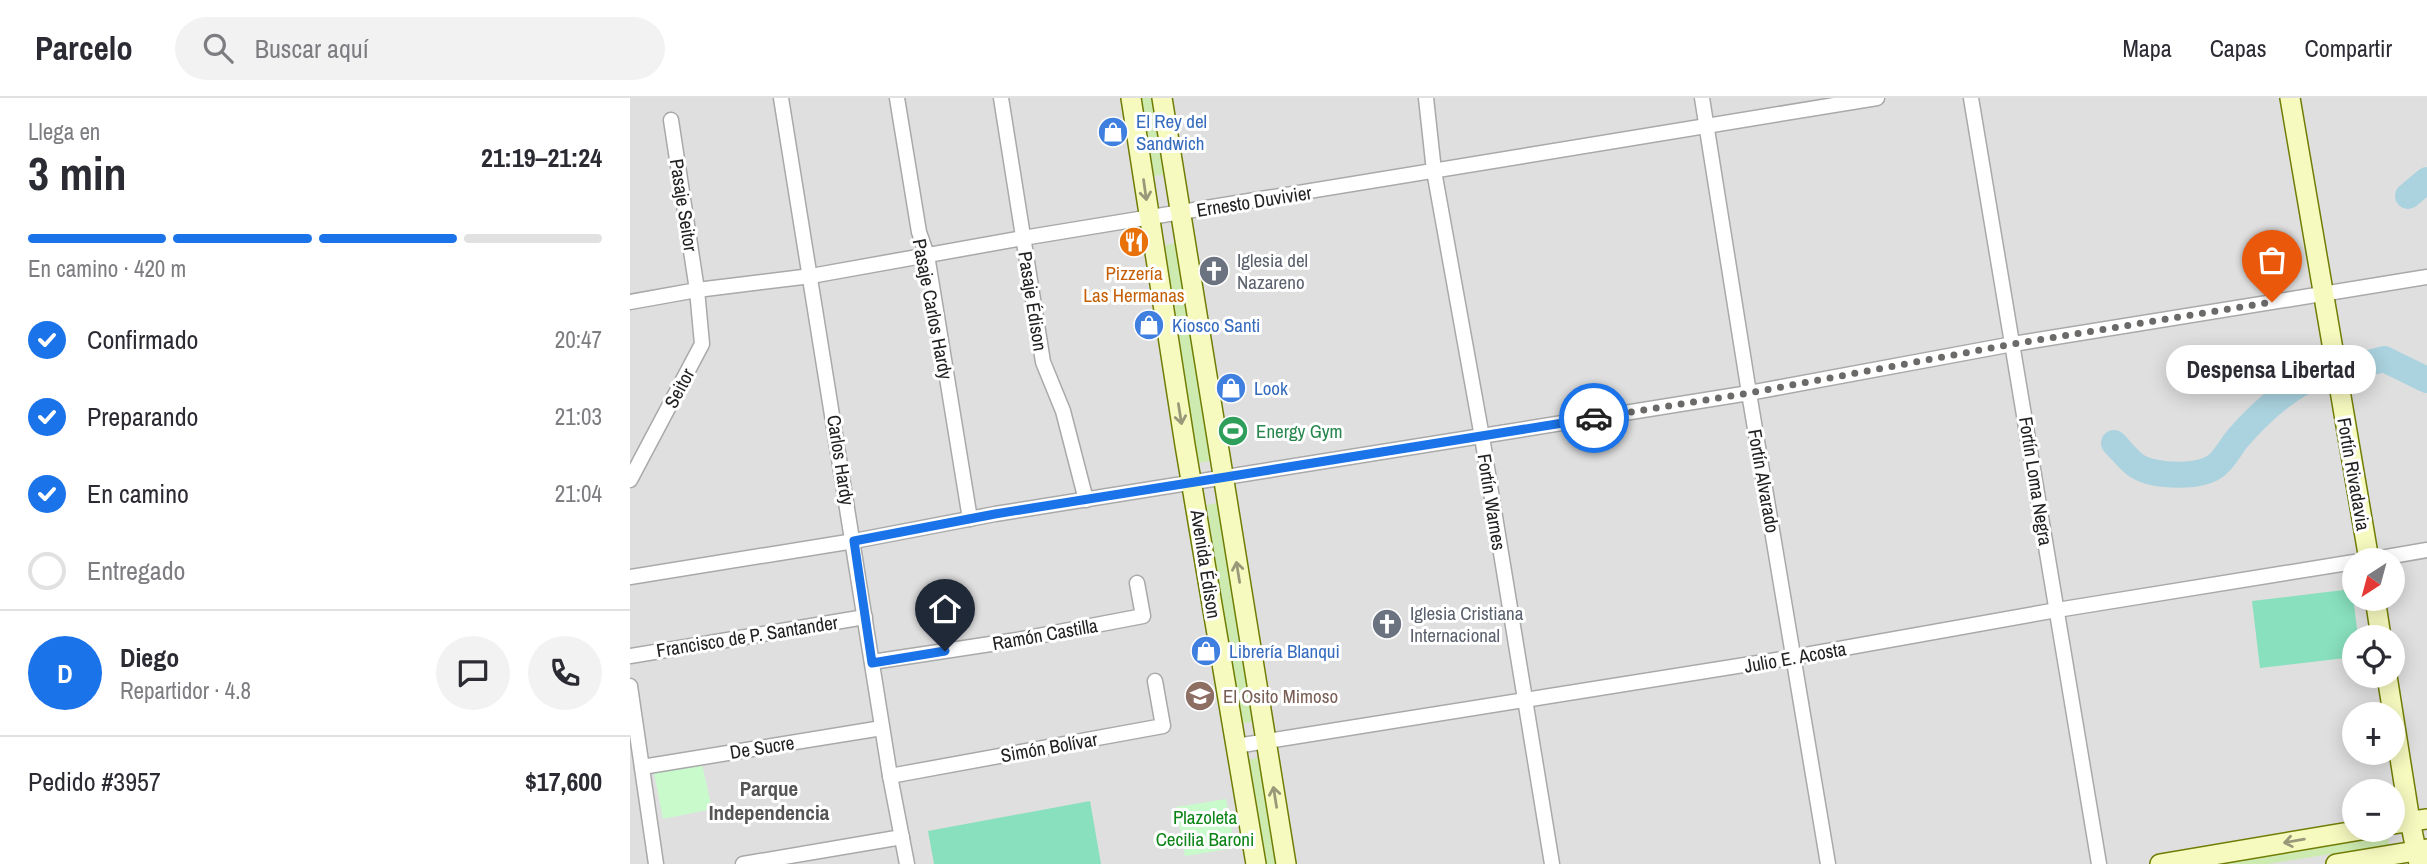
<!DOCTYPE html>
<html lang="es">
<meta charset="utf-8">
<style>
:root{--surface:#fff;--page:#f2f2f3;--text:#2b2b33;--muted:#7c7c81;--line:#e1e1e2;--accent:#1a73e8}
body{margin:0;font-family:"Archivo Narrow",sans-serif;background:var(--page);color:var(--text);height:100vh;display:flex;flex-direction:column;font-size:26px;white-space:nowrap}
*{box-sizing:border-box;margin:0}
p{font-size:23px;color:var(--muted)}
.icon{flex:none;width:38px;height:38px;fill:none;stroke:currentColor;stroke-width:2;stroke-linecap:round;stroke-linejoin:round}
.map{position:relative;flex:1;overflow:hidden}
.drawer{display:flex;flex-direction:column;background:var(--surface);width:630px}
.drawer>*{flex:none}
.needle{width:46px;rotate:216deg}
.tools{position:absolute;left:1712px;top:450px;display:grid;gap:14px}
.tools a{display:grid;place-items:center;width:63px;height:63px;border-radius:50%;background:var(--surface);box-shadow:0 4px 18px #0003;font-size:35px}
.pin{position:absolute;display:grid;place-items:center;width:60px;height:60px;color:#fff;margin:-72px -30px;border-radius:50% 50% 50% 0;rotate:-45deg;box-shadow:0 0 7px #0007}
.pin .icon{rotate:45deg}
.courier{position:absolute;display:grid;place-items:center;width:70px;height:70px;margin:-35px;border:5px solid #1a73e8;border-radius:50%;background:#fff;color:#222;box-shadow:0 2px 9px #0007}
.bubble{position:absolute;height:49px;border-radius:24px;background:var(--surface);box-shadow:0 4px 18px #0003;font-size:23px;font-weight:800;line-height:49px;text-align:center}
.headline em{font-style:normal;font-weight:800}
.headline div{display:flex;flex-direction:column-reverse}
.headline{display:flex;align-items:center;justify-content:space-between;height:119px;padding:0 28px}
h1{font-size:46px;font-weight:800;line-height:52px}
.bar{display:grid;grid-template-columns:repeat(4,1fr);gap:10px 7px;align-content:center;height:84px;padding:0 28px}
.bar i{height:9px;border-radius:5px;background:var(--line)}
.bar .selected{background:var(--accent)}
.bar p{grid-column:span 4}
.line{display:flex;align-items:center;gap:18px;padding:0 28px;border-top:2px solid var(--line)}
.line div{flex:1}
.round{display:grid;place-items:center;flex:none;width:74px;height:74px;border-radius:37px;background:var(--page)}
ol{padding:0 28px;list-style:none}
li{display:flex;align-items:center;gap:21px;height:77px}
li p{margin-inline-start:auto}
li .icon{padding:7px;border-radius:50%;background:var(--accent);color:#fff;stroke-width:4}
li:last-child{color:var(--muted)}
li i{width:38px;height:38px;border:4px solid var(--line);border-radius:50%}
header{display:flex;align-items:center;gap:42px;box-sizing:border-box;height:98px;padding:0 35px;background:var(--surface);border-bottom:2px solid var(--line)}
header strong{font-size:33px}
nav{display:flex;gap:38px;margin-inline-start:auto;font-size:24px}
.search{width:490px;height:63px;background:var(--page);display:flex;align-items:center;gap:18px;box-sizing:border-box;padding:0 24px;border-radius:38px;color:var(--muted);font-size:26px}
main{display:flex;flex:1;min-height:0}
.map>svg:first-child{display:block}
.residential{fill:#e0dfdf;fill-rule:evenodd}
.grass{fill:#cdebb0}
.park{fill:#c8facc}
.pitch{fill:#88e0be}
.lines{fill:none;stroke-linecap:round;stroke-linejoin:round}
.river{stroke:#aad3df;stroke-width:26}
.street-casing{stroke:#a9a9a9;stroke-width:17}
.secondary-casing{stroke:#707d05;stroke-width:22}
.street{stroke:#fff;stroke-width:14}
.secondary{stroke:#f7fabf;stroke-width:19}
.oneway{stroke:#979978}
.done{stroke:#6b6a68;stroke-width:7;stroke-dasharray:0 12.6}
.route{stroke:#1a73e8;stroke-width:9}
.labels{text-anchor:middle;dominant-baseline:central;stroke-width:6;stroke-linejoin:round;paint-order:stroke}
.shop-label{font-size:19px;fill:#366cbe;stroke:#fff;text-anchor:start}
.street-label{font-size:19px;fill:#222;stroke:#fff}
.worship-label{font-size:19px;fill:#5b616d;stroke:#fff;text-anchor:start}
.food-label{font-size:19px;fill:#c56008;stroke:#fff}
.leisure-label{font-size:19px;fill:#27864d;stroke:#fff;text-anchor:start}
.education-label{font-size:19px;fill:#785e54;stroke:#fff;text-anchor:start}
.park-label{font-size:19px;fill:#0c8416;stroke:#fff}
.neighbourhood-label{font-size:21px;font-weight:bold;fill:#555;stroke:#fff}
</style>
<header>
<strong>Parcelo</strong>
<div class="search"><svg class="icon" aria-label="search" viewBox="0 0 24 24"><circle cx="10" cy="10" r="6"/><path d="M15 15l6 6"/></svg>Buscar aquí</div>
<nav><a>Mapa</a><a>Capas</a><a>Compartir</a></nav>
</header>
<main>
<section class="drawer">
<div class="headline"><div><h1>3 min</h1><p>Llega en</p></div><em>21:19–21:24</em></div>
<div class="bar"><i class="selected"></i><i class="selected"></i><i class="selected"></i><i></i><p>En camino · 420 m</p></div>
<ol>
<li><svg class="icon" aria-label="check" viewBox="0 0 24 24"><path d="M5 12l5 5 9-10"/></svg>Confirmado<p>20:47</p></li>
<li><svg class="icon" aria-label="check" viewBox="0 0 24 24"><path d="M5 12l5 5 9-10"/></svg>Preparando<p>21:03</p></li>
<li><svg class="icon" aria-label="check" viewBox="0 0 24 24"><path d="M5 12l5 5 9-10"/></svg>En camino<p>21:04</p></li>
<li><i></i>Entregado</li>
</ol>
<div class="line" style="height:126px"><b class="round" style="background:var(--accent);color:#fff">D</b><div><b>Diego</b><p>Repartidor · 4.8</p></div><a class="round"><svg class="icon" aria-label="chat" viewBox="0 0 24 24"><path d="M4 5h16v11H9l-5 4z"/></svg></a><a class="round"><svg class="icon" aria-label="phone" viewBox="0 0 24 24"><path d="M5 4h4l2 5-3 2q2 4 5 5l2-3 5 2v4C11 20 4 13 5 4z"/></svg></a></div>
<div class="line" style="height:91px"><div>Pedido #3957</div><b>$17,600</b></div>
</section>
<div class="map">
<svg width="1797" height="766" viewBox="0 0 1797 766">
<rect width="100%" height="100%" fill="#f2efe9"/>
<path class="residential" d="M0 0H1797V766H0ZM1724 462H1762V500H1724ZM1724 539H1762V578H1724ZM1724 616H1762V654H1724ZM1724 693H1762V732H1724Z"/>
<g class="grass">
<polygon points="511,0 523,0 536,76 524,78"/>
<polygon points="547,145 580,363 568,365 535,147"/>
<polygon points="589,405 622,624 610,626 577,407"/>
<polygon points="628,660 647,766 634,766 616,662"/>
<polygon points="1758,739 1759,747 1637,766 1579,766"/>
</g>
<g class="park">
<polygon points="72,666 82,711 33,721 24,675"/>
<polygon points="596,701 605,750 555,758 546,709"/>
</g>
<g class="pitch">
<polygon points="1722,491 1728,539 1724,539 1724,559 1630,570 1622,503"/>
<polygon points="460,703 471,766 304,766 298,733"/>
</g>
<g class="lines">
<g class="river">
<polyline points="1778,98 1797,82"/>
<polyline points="1719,270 1754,261 1797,282"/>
<path d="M1484 345C1491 352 1498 362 1507 368 1524 379 1573 381 1588 366 1596 359 1601 348 1608 340 1628 317 1662 284 1692 277"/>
</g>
<g class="street-casing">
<g id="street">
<polyline points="151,0 260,678 277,766"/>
<polyline points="267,0 289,134 297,157 340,421"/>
<polyline points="371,0 413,264 433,313 456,402"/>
<polyline points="796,0 804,73 852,339 922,766"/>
<polyline points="1072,0 1119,295 1198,766"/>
<polyline points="1341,0 1469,766"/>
<polyline points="0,204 67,192 181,178 393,140 1247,0"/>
<polyline points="0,382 72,246 67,192 41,22"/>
<polyline points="1739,462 1797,452"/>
<polyline points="0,479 224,443 365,416 1119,295 1383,246 1797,179"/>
<polyline points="0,558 235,519"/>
<polyline points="242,564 387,542 513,518 507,485"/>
<polyline points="0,588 26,766"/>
<polyline points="606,648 1164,559 1427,512 1724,464"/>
<polyline points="12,669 252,630"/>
<polyline points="260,678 533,628 525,583"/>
<polyline points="113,766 272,739"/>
</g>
</g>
<g class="secondary-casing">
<g id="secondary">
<polyline points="501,0 555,347 626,766"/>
<polyline points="532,0 656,766"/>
<polyline points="1660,0 1739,462"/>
<polyline points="1745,500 1751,539"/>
<polyline points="1757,578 1780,723 1789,766"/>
<polyline points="1762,726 1797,721"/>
<polyline points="1530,766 1731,732"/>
<polyline points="1706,766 1797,751"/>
</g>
</g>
<use href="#street" class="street"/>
<use href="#secondary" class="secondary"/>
</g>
<defs><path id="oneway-shaft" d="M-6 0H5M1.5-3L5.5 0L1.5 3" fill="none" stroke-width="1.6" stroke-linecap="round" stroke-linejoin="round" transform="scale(1.75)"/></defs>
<g class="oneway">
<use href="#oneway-shaft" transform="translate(515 92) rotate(82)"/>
<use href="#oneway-shaft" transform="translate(550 316) rotate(81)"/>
<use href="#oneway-shaft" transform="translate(608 474) rotate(-99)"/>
<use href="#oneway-shaft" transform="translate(645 699) rotate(-99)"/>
<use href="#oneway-shaft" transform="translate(1664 743) rotate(170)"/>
</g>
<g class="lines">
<polyline class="done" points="964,320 1119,295 1383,246 1642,204"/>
<polyline class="route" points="315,553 242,565 224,443 365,416 964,320"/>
</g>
<defs>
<g id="shop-disc" transform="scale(1.575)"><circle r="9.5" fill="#3f7fe0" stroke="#fff"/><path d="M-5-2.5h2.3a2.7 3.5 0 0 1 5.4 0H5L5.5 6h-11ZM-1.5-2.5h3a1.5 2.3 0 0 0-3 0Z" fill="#fff"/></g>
<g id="restaurant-disc" transform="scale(1.575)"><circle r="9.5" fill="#e8710a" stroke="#fff"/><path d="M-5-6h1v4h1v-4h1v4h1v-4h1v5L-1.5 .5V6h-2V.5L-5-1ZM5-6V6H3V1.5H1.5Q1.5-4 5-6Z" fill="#fff"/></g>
<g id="church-disc" transform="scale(1.575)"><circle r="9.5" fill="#6b7280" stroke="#fff"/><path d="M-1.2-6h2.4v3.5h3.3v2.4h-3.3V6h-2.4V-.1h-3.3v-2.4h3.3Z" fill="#fff"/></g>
<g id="stadium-disc" transform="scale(1.575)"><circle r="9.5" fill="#2e9e5b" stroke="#fff"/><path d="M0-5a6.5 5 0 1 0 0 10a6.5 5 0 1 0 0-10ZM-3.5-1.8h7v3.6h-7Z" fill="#fff"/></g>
<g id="school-disc" transform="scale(1.575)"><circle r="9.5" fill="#8d6e63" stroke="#fff"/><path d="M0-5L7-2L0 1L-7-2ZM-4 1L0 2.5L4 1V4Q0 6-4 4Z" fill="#fff"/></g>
</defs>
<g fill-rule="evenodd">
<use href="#shop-disc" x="483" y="34"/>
<use href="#restaurant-disc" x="504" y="144"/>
<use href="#church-disc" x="584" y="173"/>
<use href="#shop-disc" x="519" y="227"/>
<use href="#shop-disc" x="601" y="290"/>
<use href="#stadium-disc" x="603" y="333"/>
<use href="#church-disc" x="757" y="526"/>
<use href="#shop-disc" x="576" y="553"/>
<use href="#school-disc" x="570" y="598"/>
</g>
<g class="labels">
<g class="shop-label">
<text x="506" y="23">El Rey del<tspan x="506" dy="22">Sandwich</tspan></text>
<text x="542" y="227">Kiosco Santi</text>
<text x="624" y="290">Look</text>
<text x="599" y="553">Librería Blanqui</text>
</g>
<g class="street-label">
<text transform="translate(624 103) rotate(-9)">Ernesto Duvivier</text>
<text transform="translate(54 107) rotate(81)">Pasaje Seitor</text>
<text transform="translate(403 203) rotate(81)">Pasaje Édison</text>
<text transform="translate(303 211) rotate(79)">Pasaje Carlos Hardy</text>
<text transform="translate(49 290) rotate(-62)">Seitor</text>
<text transform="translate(211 362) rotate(81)">Carlos Hardy</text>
<text transform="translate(1724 376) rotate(80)">Fortín Rivadavia</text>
<text transform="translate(1134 383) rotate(80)">Fortín Alvarado</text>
<text transform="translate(1406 383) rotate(81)">Fortín Loma Negra</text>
<text transform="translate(862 404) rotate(81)">Fortín Warnes</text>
<text transform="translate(576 466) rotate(81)">Avenida Édison</text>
<text transform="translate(415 536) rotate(-10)">Ramón Castilla</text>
<text transform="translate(117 538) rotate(-9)">Francisco de P. Santander</text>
<text transform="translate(1165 559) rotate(-10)">Julio E. Acosta</text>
<text transform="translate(132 649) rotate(-9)">De Sucre</text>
<text transform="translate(419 649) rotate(-10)">Simón Bolívar</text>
</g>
<g class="worship-label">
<text x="607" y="162">Iglesia del<tspan x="607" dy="22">Nazareno</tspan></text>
<text x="780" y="515">Iglesia Cristiana<tspan x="780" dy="22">Internacional</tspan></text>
</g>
<g class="food-label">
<text x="504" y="175">Pizzería<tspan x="504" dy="22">Las Hermanas</tspan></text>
</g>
<g class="leisure-label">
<text x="626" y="333">Energy Gym</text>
</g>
<g class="education-label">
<text x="593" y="598">El Osito Mimoso</text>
</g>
<g class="park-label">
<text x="575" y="719">Plazoleta<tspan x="575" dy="22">Cecilia Baroni</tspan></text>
</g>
<g class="neighbourhood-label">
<text x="139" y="690">Parque<tspan x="139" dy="24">Independencia</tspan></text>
</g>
</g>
</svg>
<div class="tools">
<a><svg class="needle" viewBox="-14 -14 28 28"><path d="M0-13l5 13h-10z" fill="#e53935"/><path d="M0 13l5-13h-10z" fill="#7c7c81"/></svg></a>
<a><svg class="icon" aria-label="locate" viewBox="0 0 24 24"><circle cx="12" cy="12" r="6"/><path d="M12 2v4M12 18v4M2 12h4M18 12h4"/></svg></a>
<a>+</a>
<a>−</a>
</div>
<div class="pin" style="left:1642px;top:204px;background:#ea580c"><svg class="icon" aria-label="bag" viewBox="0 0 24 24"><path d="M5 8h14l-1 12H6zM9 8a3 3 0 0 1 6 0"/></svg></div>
<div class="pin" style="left:315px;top:553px;background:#1f2937"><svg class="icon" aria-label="home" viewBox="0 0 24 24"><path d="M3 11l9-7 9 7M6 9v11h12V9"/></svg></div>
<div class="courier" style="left:964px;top:320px"><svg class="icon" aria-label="car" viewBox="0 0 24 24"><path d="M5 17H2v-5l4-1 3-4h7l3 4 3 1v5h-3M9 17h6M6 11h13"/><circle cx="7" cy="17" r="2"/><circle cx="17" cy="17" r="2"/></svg></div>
<div class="bubble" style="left:1536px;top:247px;width:210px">Despensa Libertad</div>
</div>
</main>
